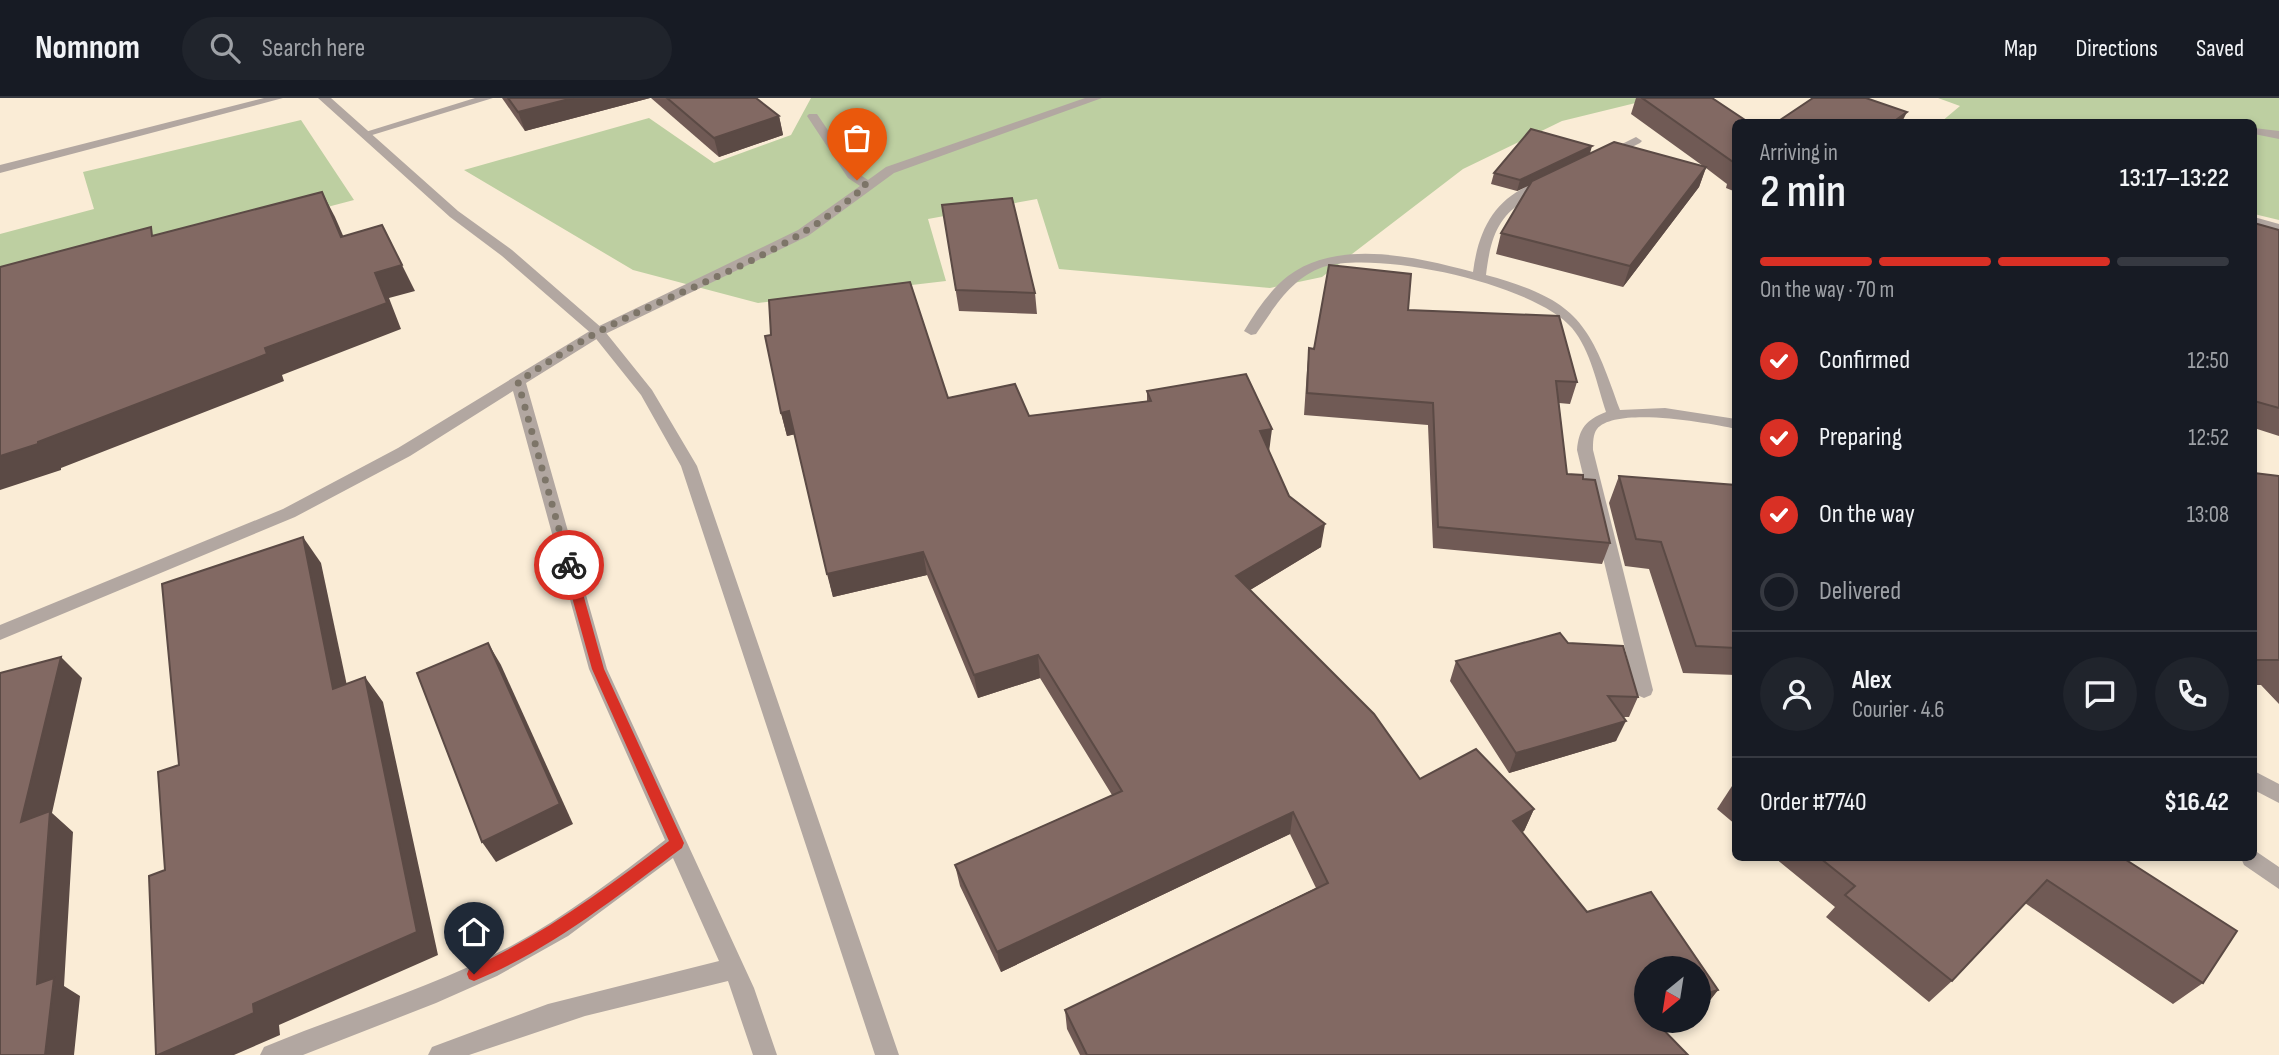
<!DOCTYPE html>
<meta charset="utf-8">
<style>
:root{--surface:#171b24;--page:#20242c;--text:#f1f3f6;--muted:#9ea1a6;--line:#363941;--accent:#d93025}
body{margin:0;font-family:"Sofia Sans Condensed",sans-serif;background:var(--page);color:var(--text);height:100vh;display:flex;flex-direction:column;font-size:26px;white-space:nowrap}
*{box-sizing:border-box;margin:0}
p{font-size:23px;color:var(--muted)}
.icon{flex:none;width:38px;height:38px;fill:none;stroke:currentColor;stroke-width:2;stroke-linecap:round;stroke-linejoin:round}
.map{position:relative;flex:1;overflow:hidden}
.drawer{position:absolute;left:1732px;top:21px;width:525px;height:742px;display:flex;flex-direction:column;background:var(--surface);border-radius:10px;box-shadow:0 4px 10px #0003}
.drawer>*{flex:none}
.needle{width:46px;rotate:210deg}
.controls{position:absolute;left:1634px;top:858px;display:grid;gap:14px}
.controls a{display:grid;place-items:center;width:77px;height:77px;border-radius:50%;background:var(--surface);box-shadow:0 4px 10px #0003;font-size:35px}
.pin{position:absolute;display:grid;place-items:center;width:60px;height:60px;color:#fff;margin:-72px -30px;border-radius:50% 50% 50% 0;rotate:-45deg;box-shadow:0 0 7px #0007}
.pin .icon{rotate:45deg}
.courier{position:absolute;display:grid;place-items:center;width:70px;height:70px;margin:-35px;border:5px solid #d93025;border-radius:50%;background:#fff;color:#222;box-shadow:0 2px 9px #0007}
.summary em{font-style:normal;font-weight:600}
.summary div{display:flex;flex-direction:column-reverse}
.summary{display:flex;align-items:center;justify-content:space-between;height:119px;padding:0 28px}
h1{font-size:46px;font-weight:600;line-height:52px}
.bar{display:grid;grid-template-columns:repeat(4,1fr);gap:10px 7px;align-content:center;height:84px;padding:0 28px}
.bar i{height:9px;border-radius:5px;background:var(--line)}
.bar .active{background:var(--accent)}
.bar p{grid-column:span 4}
.line{display:flex;align-items:center;gap:18px;padding:0 28px;border-top:2px solid var(--line)}
.line div{flex:1}
.round{display:grid;place-items:center;flex:none;width:74px;height:74px;border-radius:37px;background:var(--page)}
ol{padding:0 28px;list-style:none}
li{display:flex;align-items:center;gap:21px;height:77px}
li p{margin-inline-start:auto}
li .icon{padding:7px;border-radius:50%;background:var(--accent);color:#fff;stroke-width:4}
li:last-child{color:var(--muted)}
li i{width:38px;height:38px;border:4px solid var(--line);border-radius:50%}
header{display:flex;align-items:center;gap:42px;box-sizing:border-box;height:98px;padding:0 35px;background:var(--surface);border-bottom:2px solid var(--line)}
header strong{font-size:33px}
nav{display:flex;gap:38px;margin-inline-start:auto;font-size:24px}
.search{width:490px;height:63px;background:var(--page);display:flex;align-items:center;gap:18px;box-sizing:border-box;padding:0 24px;border-radius:38px;color:var(--muted);font-size:26px}
.map>svg:first-child{display:block}
.green{fill:#bdcfa1}
.lines{fill:none;stroke-linecap:round;stroke-linejoin:round}
.minor{fill:#b2a7a1;fill-rule:evenodd}
.tertiary{fill:#b2a7a1;fill-rule:evenodd}
.wall{fill:#705a55}
.shaded-wall{fill:#5b4a45}
.building{fill:#826963;stroke:#5b4a45;stroke-width:2}
.route{fill:#d93025}
.done{stroke:#7d7568;stroke-width:7;stroke-dasharray:0 12.6}
</style>
<header>
<strong>Nomnom</strong>
<div class="search"><svg class="icon" aria-label="search" viewBox="0 0 24 24"><circle cx="10" cy="10" r="6"/><path d="M15 15l6 6"/></svg>Search here</div>
<nav><a>Map</a><a>Directions</a><a>Saved</a></nav>
</header>
<div class="map">
<svg width="2279" height="957" viewBox="0 0 2279 957">
<rect width="100%" height="100%" fill="#faecd6"/>
<g class="green">
<polygon points="811,0 1656,0 1562,23 1463,71 1322,179 1270,190 1059,171 1037,101 928,121 946,183 758,205 633,172 464,72 649,20 714,65 791,37"/>
<polygon points="1938,0 2279,0 2279,122 2254,116 2254,24 1941,24 1960,8"/>
<polygon points="301,22 354,102 0,195 0,136 94,111 83,74"/>
</g>
<g class="lines">
<g class="minor">
<polygon points="264,0 283,0 0,75 0,67"/>
<polygon points="475,0 493,0 369,38 359,36"/>
<path d="M1085 0H1102L894 75 808 138 603 237 526 285 607 571 754 890 777 957H753L728 883 585 918 469 957H428L432 949 548 906 719 863 673 760 568 838 497 878 436 905 303 957H260L264 949C346 915 432 890 511 848 566 818 616 780 665 742L589 571 513 293 410 358 295 419 0 542V527L283 411 398 350 593 231 798 132 860 88 848 80 807 18 809 16H817L856 74 868 82 886 69Z"/>
<polygon points="2254,30 2279,33 2279,41 2254,36"/>
<polygon points="1636,39 1642,43 1640,45 1610,60 1600,57"/>
<path d="M1546 81 1552 85 1550 88C1504 111 1492 126 1486 177 1579 202 1590 226 1620 312L1665 310 1736 321V331C1709 325 1616 308 1597 331 1593 336 1593 345 1593 352L1653 592 1651 597 1644 600 1637 597 1635 592 1577 352C1579 330 1586 322 1606 314 1597 287 1591 253 1572 230 1534 186 1378 152 1323 169 1291 180 1274 210 1256 236L1251 237 1244 233C1256 213 1269 193 1288 178 1339 140 1416 159 1473 174 1479 127 1498 95 1546 81Z"/>
<polygon points="2254,119 2279,126 2279,134 2254,127"/>
<polygon points="2254,673 2279,686 2279,705 2254,692"/>
<polygon points="2254,752 2279,769 2279,791 2244,767 2241,760 2254,760"/>
</g>
<polygon class="tertiary" points="318,0 331,0 458,113 512,152 603,231 652,292 697,368 899,957 875,957 681,368 641,297 593,237 502,158 450,119"/>
</g>
<g class="wall">
<polygon points="502,0 650,0 525,33"/>
<polygon points="651,0 756,0 779,18 783,37 719,59"/>
<polygon points="1636,0 1712,0 1736,24 1736,94 1726,90 1727,86 1706,70 1699,89 1623,189 1496,156 1501,135 1530,87 1517,93 1491,86 1494,75 1590,55 1703,68 1631,16"/>
<polygon points="942,107 1035,195 1037,216 959,213"/>
<polygon points="2254,125 2279,132 2279,338 2254,330"/>
<polygon points="1408,212 1577,284 1570,306 1559,305 1567,376 1583,381 1610,445 1602,466 1433,450 1428,327 1304,317 1307,272 1309,250 1314,251"/>
<polygon points="1147,293 1269,354 1289,398 1321,449 1250,492 1420,681 1534,711 1524,733 1522,734 1587,814 1718,892 1703,911 1658,926 1688,957 1080,957 1067,931 1065,912 1316,790 1290,736 1001,874 960,788 955,767 1112,697 1040,580 978,600 927,477 833,499 795,336 787,338 781,315 948,300 1029,318 1147,303"/>
<polygon points="2254,375 2279,378 2279,606 2261,587 2254,587"/>
<polygon points="1619,378 1736,387 1736,577 1683,575 1649,471 1625,468 1609,405"/>
<polygon points="1568,545 1638,599 1629,619 1623,619 1616,643 1509,675 1450,583 1456,563"/>
<polygon points="1736,685 1736,727 1717,711 1732,688"/>
<polygon points="1775,760 2123,760 2203,885 2173,906 2025,805 1952,883 1929,904 1826,819 1835,809"/>
</g>
<g class="shaded-wall">
<polygon points="573,0 650,0 525,33 518,14"/>
<polygon points="1907,14 1902,24 1893,24"/>
<polygon points="779,18 783,37 719,59 714,40"/>
<polygon points="1592,48 1589,59 1517,93 1520,82"/>
<polygon points="1706,69 1699,89 1623,189 1630,168"/>
<polygon points="322,94 335,119 355,165 341,139"/>
<polygon points="402,167 415,193 389,200 401,231 282,277 284,283 61,370 61,372 0,392 0,358 38,344 265,250 375,175"/>
<polygon points="789,313 796,336 787,338 781,315"/>
<polygon points="1272,331 1269,354 1260,333"/>
<polygon points="1325,426 1321,449 1235,501 1236,478"/>
<polygon points="303,439 321,465 353,616 333,591"/>
<polygon points="923,454 927,477 833,499 827,476"/>
<polygon points="488,545 501,567 573,726 496,764 482,744"/>
<polygon points="1038,557 1040,580 978,600 974,577"/>
<polygon points="61,559 82,580 52,715 73,734 64,888 80,898 74,957 45,957 21,724"/>
<polygon points="365,579 383,604 438,857 279,927 280,937 234,957 158,957 253,906"/>
<polygon points="1626,623 1616,643 1509,675 1516,655"/>
<polygon points="1534,711 1524,733 1504,745 1513,723"/>
<polygon points="1293,714 1290,736 1001,874 997,854"/>
<polygon points="1718,892 1703,911 1699,912 1699,898"/>
<polygon points="1647,922 1670,922 1634,934"/>
</g>
<g class="building">
<polygon points="508,0 573,0 518,14"/>
<polygon points="667,0 756,0 779,18 714,40"/>
<polygon points="1642,0 1712,0 1748,24 1736,24 1736,66"/>
<polygon points="1813,0 1866,0 1907,14 1893,24 1777,24"/>
<polygon points="1531,31 1592,48 1520,82 1494,75"/>
<polygon points="1614,44 1706,69 1630,168 1501,135 1532,83"/>
<polygon points="322,94 341,139 382,127 402,167 375,175 387,205 265,250 267,256 38,344 38,346 0,358 0,169 151,129 152,138"/>
<polygon points="1012,100 1035,195 956,192 942,107"/>
<polygon points="2254,125 2279,132 2279,310 2254,303"/>
<polygon points="1329,167 1411,176 1408,212 1559,218 1577,284 1556,283 1567,376 1583,377 1583,381 1595,382 1610,445 1438,429 1433,305 1307,295 1309,250 1314,251"/>
<polygon points="910,184 948,300 1015,286 1029,318 1151,303 1147,293 1246,276 1272,331 1260,333 1289,398 1325,426 1236,478 1374,616 1420,681 1476,651 1534,711 1513,723 1587,814 1651,794 1718,892 1699,898 1699,870 1647,870 1647,922 1654,922 1688,957 1087,957 1065,912 1328,785 1293,714 997,854 955,767 1122,693 1038,557 974,577 923,454 827,476 789,313 781,315 765,238 771,237 769,202"/>
<polygon points="2254,375 2279,378 2279,562 2254,562"/>
<polygon points="1619,378 1736,387 1736,550 1696,548 1661,444 1636,441"/>
<polygon points="303,439 333,591 365,579 417,834 253,906 254,915 158,957 156,957 149,778 165,772 158,674 179,667 162,486"/>
<polygon points="1560,535 1568,545 1623,548 1638,599 1608,598 1626,623 1516,655 1456,563"/>
<polygon points="488,545 560,706 482,744 417,575"/>
<polygon points="61,559 21,724 50,713 37,886 54,880 45,957 0,957 0,575"/>
<polygon points="1820,760 2123,760 2237,833 2203,885 2047,782 1952,883 1845,797 1855,788"/>
</g>
<path class="route" d="M569 463 575 467 604 571 684 745 682 750C616 799 551 852 474 883L469 881 467 876 469 871C545 836 602 793 669 743L592 571 563 467Z"/>
<g class="lines">
<path class="done" d="M569 467 518 284C545 266 572 248 600 233 689 186 792 157 866 87L857 82"/>
</g>
</svg>
<div class="controls">
<a><svg class="needle" viewBox="-14 -14 28 28"><path d="M0-13l5 13h-10z" fill="#e53935"/><path d="M0 13l5-13h-10z" fill="#9ea1a6"/></svg></a>
</div>
<div class="pin" style="left:857px;top:82px;background:#ea580c"><svg class="icon" aria-label="bag" viewBox="0 0 24 24"><path d="M5 8h14l-1 12H6zM9 8a3 3 0 0 1 6 0"/></svg></div>
<div class="pin" style="left:474px;top:876px;background:#1f2937"><svg class="icon" aria-label="home" viewBox="0 0 24 24"><path d="M3 11l9-7 9 7M6 9v11h12V9"/></svg></div>
<div class="courier" style="left:569px;top:467px"><svg class="icon" aria-label="bike" viewBox="0 0 24 24"><circle cx="6" cy="16" r="4"/><circle cx="18" cy="16" r="4"/><path d="M6 16l4-8h5l3 8M10 8l3 8H6M13 5h3"/></svg></div>
<section class="drawer">
<div class="summary"><div><h1>2 min</h1><p>Arriving in</p></div><em>13:17–13:22</em></div>
<div class="bar"><i class="active"></i><i class="active"></i><i class="active"></i><i></i><p>On the way · 70 m</p></div>
<ol>
<li><svg class="icon" aria-label="check" viewBox="0 0 24 24"><path d="M5 12l5 5 9-10"/></svg>Confirmed<p>12:50</p></li>
<li><svg class="icon" aria-label="check" viewBox="0 0 24 24"><path d="M5 12l5 5 9-10"/></svg>Preparing<p>12:52</p></li>
<li><svg class="icon" aria-label="check" viewBox="0 0 24 24"><path d="M5 12l5 5 9-10"/></svg>On the way<p>13:08</p></li>
<li><i></i>Delivered</li>
</ol>
<div class="line" style="height:126px"><a class="round"><svg class="icon" aria-label="person" viewBox="0 0 24 24"><circle cx="12" cy="8" r="4"/><path d="M4 21q1-7 8-7t8 7"/></svg></a><div><b>Alex</b><p>Courier · 4.6</p></div><a class="round"><svg class="icon" aria-label="chat" viewBox="0 0 24 24"><path d="M4 5h16v11H9l-5 4z"/></svg></a><a class="round"><svg class="icon" aria-label="phone" viewBox="0 0 24 24"><path d="M5 4h4l2 5-3 2q2 4 5 5l2-3 5 2v4C11 20 4 13 5 4z"/></svg></a></div>
<div class="line" style="height:91px"><div>Order #7740</div><b>$16.42</b></div>
</section>
</div>
